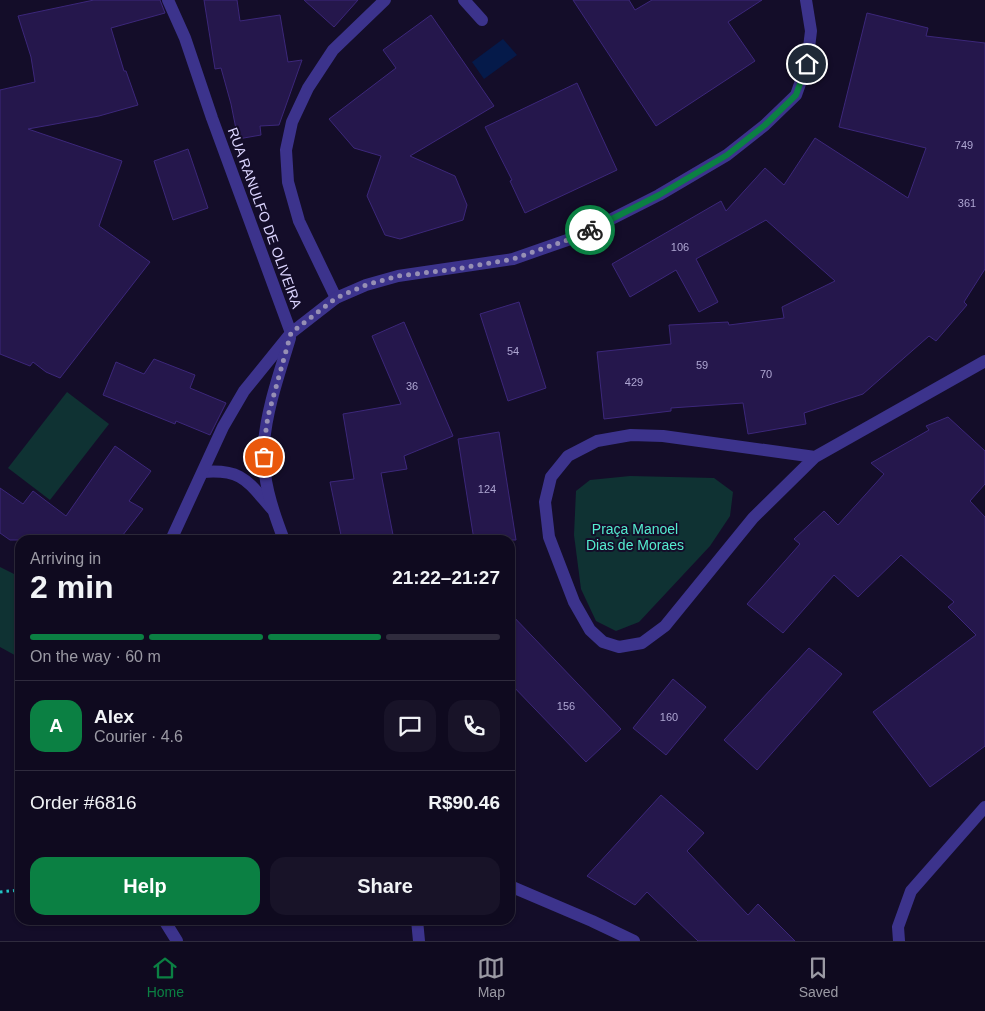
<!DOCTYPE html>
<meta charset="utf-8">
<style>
:root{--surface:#0f0a1f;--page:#181328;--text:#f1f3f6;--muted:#9b9aa4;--line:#2f2b3d;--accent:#0b8043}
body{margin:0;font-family:Helvetica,sans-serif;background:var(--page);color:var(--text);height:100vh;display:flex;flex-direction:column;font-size:19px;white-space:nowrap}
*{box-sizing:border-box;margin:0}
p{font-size:16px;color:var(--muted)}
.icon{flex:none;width:28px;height:28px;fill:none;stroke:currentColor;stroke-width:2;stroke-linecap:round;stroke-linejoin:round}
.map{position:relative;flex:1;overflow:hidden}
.details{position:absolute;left:15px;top:535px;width:500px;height:390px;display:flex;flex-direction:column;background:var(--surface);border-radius:15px;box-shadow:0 1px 4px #0004,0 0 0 1px var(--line)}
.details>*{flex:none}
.pin{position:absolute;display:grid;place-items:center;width:42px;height:42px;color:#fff;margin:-21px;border:2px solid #fff;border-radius:50%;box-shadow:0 1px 5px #0007}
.courier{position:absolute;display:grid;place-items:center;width:50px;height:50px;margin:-25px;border:4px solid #0b8043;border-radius:50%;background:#fff;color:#222;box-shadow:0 1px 6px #0007}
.summary em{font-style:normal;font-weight:800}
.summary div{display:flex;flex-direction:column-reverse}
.summary{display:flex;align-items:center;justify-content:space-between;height:85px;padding:0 15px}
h1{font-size:32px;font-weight:800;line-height:38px}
.bar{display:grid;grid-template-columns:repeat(4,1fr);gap:8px 5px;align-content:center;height:60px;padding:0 15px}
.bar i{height:6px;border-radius:4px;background:var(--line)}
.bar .active{background:var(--accent)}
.bar p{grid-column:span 4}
.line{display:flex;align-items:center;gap:12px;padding:0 15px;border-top:1px solid var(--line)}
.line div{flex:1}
.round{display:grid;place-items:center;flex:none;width:52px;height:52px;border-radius:15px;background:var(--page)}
.primary-button{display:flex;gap:10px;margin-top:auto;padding:10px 15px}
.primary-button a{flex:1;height:58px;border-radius:15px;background:var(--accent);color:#fff;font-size:20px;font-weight:800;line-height:58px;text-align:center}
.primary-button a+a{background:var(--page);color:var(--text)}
.dock{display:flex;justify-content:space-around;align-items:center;height:70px;border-top:1px solid var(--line);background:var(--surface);font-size:14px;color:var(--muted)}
.dock a{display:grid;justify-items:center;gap:2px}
.dock .active{color:var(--accent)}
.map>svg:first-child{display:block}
.green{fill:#0f3233}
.water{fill:#051a4a}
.building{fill:#25174c;stroke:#3c277a}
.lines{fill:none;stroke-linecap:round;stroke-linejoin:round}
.path{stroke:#23c5c5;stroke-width:3;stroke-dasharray:2.5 4;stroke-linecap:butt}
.minor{stroke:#3c338c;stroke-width:12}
.done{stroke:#968fb4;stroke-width:5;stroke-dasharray:0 9}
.route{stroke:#0b8043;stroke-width:6}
.labels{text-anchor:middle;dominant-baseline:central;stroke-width:4;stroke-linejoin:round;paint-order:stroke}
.number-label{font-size:11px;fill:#aea6d2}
.street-label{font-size:14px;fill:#dcd5ff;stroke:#140d29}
.park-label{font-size:14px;fill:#54eccf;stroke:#140d29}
</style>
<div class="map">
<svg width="985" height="941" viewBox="0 0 985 941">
<rect width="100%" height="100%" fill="#140d29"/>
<g class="green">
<polygon points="67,392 109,424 50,500 8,468"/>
<polygon points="630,476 714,478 733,492 730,516 710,546 639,622 616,631 596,621 581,589 574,535 576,491 590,480"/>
<polygon points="0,567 20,577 20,658 0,647"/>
</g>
<polygon class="water" points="503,39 517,55 484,79 472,62"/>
<g class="building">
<polygon points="94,0 160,0 165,13 111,28 124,71 126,71 138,105 99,116 28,129 122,161 99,226 150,262 60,378 46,372 33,362 30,366 0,354 0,90 35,82 31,57 18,16"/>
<polygon points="204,0 237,0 240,21 280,15 288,62 302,60 279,125 260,126 261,135 238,139 231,104 221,68 215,69"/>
<polygon points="304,0 358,0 334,27"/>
<polygon points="573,0 629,0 635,10 652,0 762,0 728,22 755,61 656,126"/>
<polygon points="867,13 928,28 926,36 985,43 985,269 964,302 967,305 936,341 929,336 863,394 804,413 806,424 748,434 743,403 671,408 671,411 604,419 597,352 671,344 669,325 728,322 729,325 784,318 782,307 835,281 766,220 696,259 718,302 699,312 676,270 630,297 612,264 721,201 726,211 765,168 784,185 815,138 908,198 926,148 839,127"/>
<polygon points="431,15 494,106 410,156 455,176 467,205 463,220 400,239 385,235 367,196 381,156 354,148 329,119 396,68 383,50"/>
<polygon points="577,83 617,170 525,213 510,181 512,180 485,127"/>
<polygon points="188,149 208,208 173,220 154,161"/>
<polygon points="519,302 546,388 508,401 480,314"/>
<polygon points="404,322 453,436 404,456 407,469 381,473 394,540 342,540 330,482 354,479 343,414 401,404 372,336"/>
<polygon points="154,359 195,375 190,388 226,403 210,435 176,421 175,424 103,395 116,362 144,374"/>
<polygon points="948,417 985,451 985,484 970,501 985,517 985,746 930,787 873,712 976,635 948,607 954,602 901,555 858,597 834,575 783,633 747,604 800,544 794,539 824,511 838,525 884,474 871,463 929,430 926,426"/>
<polygon points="499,432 516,540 474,540 458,439"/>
<polygon points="115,446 151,471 129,501 143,509 119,540 10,540 0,533 0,488 23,504 33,491 66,516"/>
<polygon points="510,613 621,729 586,762 510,683"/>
<polygon points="809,648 842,674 757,770 724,740"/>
<polygon points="673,679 706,707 666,755 633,728"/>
<polygon points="661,795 704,833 687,851 748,915 758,904 795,941 698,941 647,892 635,905 587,876"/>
</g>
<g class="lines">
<polyline class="path" points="0,892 20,890"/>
<g class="minor">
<polyline points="168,0 185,38 212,118 291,333"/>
<polyline points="464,0 482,20"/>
<polyline points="336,298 299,221 288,182 286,150 292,122 308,88 333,50 385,0"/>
<polyline points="815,457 663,436 631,435 597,441 568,456 551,477 545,502 549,537 574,602 590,630 603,642 619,647 642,643 665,626 753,518 815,457 985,361"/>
<path d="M203 472C243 469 247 481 272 509"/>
<polyline points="171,540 223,427 244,391 291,333 336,298 366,285 398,276 513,259 576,237 659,195 727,155 765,125 796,95 807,64 811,31 806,0"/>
<path d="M284 540C272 509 261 476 264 443 267 407 280 372 290 338"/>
<polyline points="510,886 592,921 634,941"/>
<polyline points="164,920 177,941"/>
<polyline points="417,920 419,941"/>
<polyline points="899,941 898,927 911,891 985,807"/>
</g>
</g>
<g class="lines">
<polyline class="done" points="264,457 264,444 268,416 291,333 336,298 366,285 398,276 456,269 513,259 576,237 590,230"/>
<polyline class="route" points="590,230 659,195 727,155 765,125 796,95 807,64"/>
</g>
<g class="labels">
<g class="number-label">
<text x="964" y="145">749</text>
<text x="967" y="203">361</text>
<text x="680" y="247">106</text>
<text x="513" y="351">54</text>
<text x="702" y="365">59</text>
<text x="766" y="374">70</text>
<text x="634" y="382">429</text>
<text x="412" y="386">36</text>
<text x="487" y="489">124</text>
<text x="566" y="706">156</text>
<text x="669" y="717">160</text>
</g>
<g class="street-label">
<text transform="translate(265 218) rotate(70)">RUA RANULFO DE OLIVEIRA</text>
</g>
<g class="park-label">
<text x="635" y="529">Praça Manoel<tspan x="635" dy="16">Dias de Moraes</tspan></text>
</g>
</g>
</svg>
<div class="pin" style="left:264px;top:457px;background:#ea580c"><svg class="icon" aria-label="bag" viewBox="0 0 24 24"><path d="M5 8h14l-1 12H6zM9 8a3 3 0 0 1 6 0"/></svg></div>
<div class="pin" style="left:807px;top:64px;background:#1f2937"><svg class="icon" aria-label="home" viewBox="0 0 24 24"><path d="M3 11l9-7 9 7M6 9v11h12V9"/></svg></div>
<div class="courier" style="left:590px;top:230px"><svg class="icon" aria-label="bike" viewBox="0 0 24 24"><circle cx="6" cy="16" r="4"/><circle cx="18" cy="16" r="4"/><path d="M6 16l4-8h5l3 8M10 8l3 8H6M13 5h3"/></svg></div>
<section class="details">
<div class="summary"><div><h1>2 min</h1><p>Arriving in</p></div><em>21:22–21:27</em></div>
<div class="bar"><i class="active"></i><i class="active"></i><i class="active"></i><i></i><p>On the way · 60 m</p></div>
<div class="line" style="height:90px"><b class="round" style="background:var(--accent);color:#fff">A</b><div><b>Alex</b><p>Courier · 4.6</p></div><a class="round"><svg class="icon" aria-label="chat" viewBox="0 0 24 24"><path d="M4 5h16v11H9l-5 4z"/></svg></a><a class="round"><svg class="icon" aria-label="phone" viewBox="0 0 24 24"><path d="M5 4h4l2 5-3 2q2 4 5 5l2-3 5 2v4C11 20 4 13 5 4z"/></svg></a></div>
<div class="line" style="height:65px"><div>Order #6816</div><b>R$90.46</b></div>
<div class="primary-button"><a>Help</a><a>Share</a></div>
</section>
</div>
<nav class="dock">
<a class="active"><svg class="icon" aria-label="home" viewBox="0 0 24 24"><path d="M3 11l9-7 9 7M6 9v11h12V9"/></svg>Home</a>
<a><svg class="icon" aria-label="map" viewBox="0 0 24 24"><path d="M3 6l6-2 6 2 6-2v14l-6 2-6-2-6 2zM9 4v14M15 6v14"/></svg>Map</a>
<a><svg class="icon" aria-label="saved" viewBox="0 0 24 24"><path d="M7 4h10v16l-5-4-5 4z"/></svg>Saved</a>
</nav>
